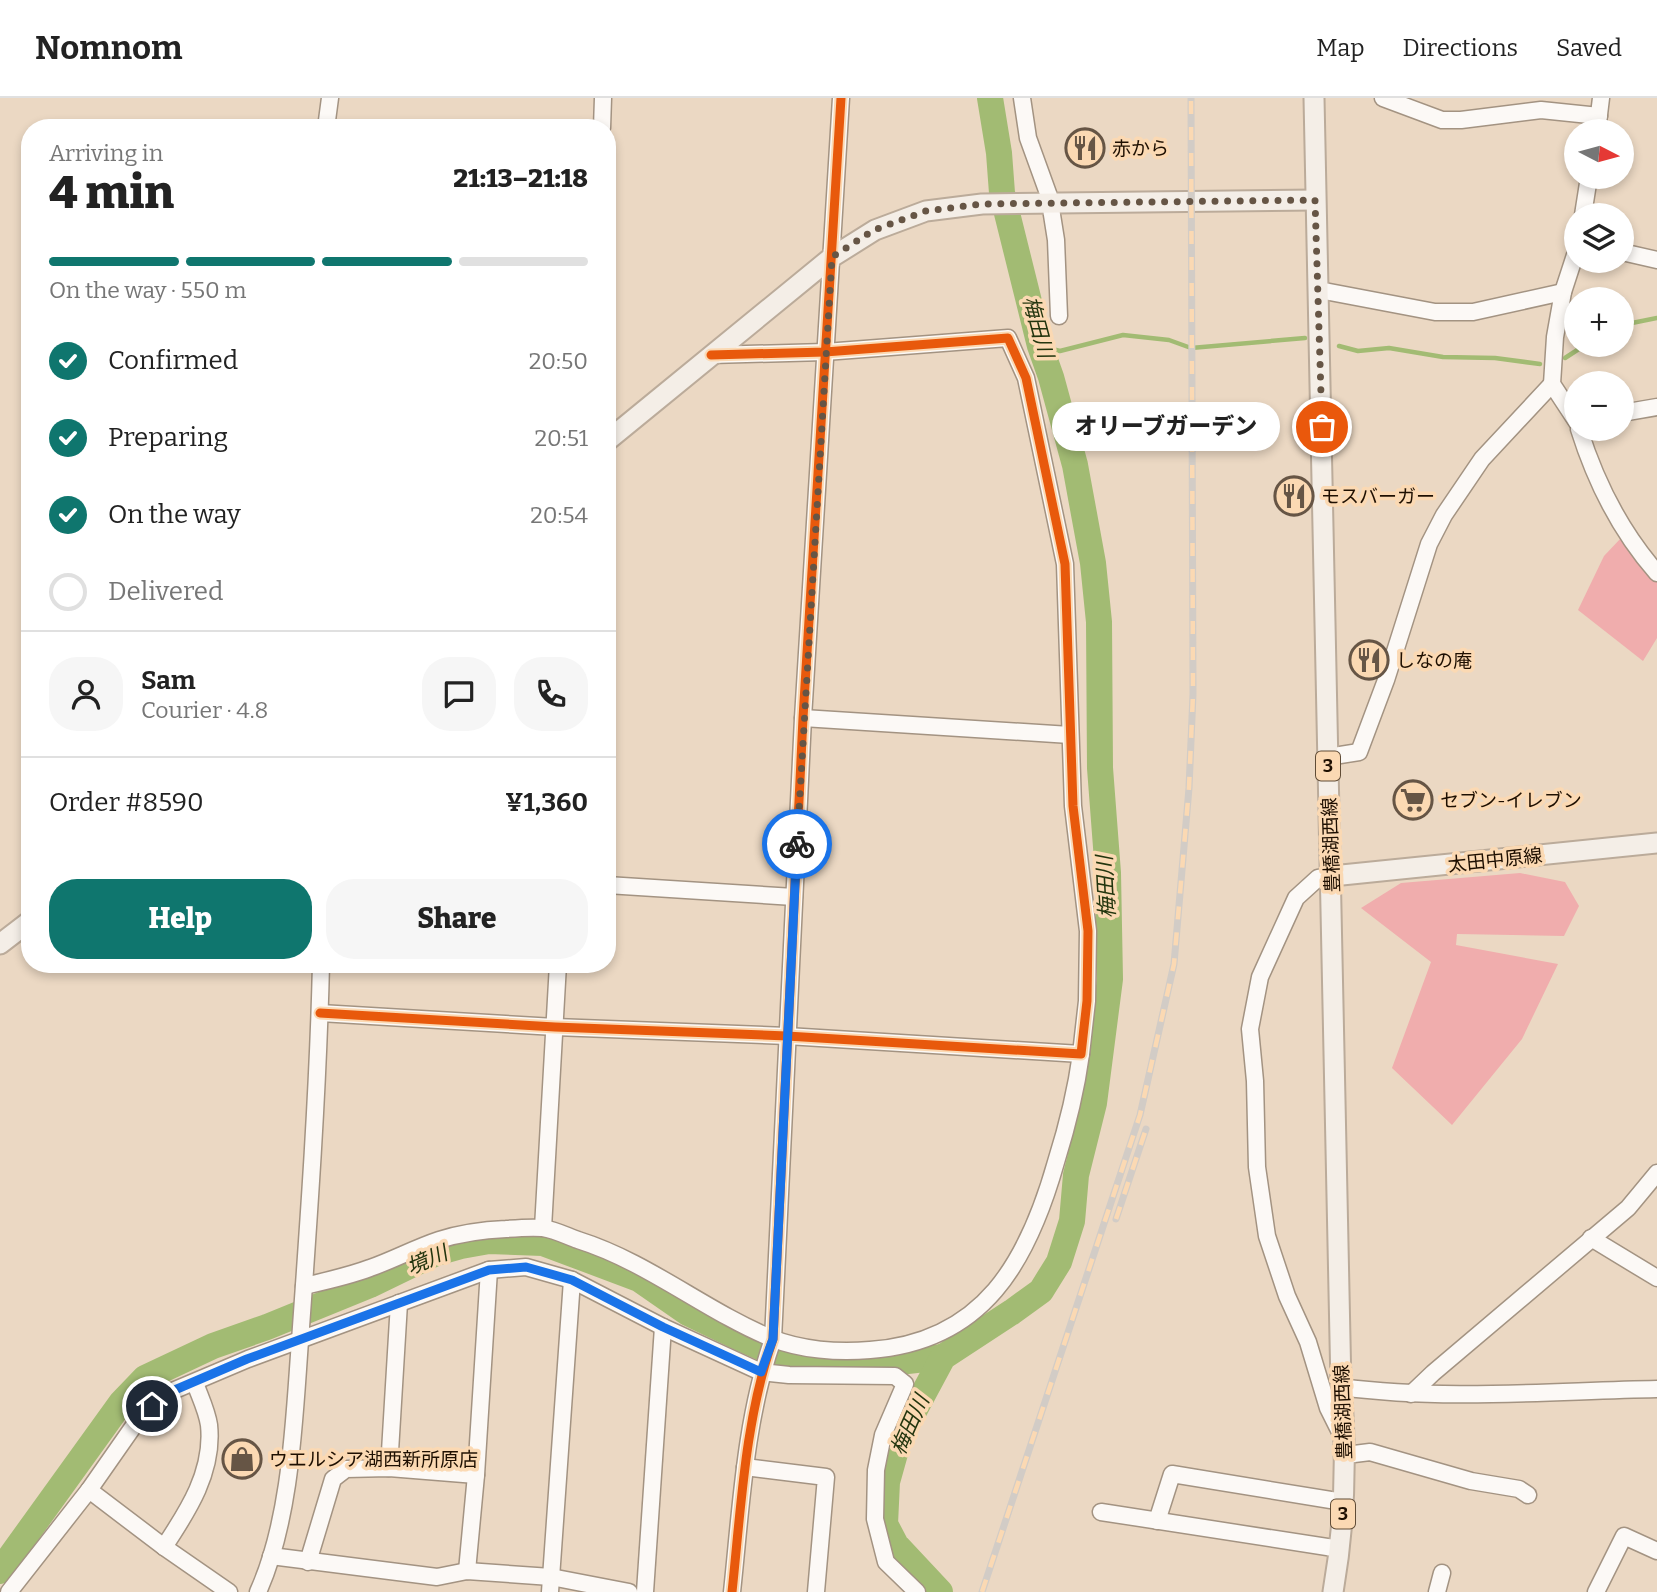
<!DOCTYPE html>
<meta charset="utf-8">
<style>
:root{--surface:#fff;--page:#f6f6f6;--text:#222;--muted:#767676;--line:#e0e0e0;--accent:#0f766e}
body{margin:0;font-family:Bitter,"Noto Sans JP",serif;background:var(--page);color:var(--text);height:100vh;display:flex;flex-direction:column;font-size:26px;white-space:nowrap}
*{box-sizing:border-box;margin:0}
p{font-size:23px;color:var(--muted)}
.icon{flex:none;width:38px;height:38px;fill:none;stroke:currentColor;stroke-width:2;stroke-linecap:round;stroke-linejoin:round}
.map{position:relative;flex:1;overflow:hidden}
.drawer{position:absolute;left:21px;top:21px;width:595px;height:854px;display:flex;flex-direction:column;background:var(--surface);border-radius:28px;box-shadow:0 4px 10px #0003}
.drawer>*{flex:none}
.needle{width:46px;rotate:96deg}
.buttons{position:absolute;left:1564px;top:21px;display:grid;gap:14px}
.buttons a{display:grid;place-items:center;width:70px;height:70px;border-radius:50%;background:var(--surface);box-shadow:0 4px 10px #0003;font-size:35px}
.pin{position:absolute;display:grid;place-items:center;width:60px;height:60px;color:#fff;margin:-30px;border:4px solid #fff;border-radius:50%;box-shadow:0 2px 7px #0007}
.courier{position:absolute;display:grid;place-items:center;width:70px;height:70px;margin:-35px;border:5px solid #1a73e8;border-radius:50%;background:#fff;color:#222;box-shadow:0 2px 9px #0007}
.bubble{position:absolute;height:49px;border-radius:24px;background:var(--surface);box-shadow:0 4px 10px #0003;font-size:23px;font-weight:800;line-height:49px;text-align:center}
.overview em{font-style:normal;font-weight:800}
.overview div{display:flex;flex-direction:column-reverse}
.overview{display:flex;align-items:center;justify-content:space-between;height:119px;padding:0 28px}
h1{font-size:46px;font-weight:800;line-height:52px}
.bar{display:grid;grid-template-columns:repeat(4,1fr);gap:10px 7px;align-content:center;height:84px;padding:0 28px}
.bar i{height:9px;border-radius:5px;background:var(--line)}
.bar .on{background:var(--accent)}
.bar p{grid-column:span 4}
.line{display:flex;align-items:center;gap:18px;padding:0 28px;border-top:2px solid var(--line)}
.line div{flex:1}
.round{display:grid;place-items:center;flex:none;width:74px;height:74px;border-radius:28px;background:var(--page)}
ol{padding:0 28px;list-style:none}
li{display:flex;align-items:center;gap:21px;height:77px}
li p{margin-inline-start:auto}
li .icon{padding:7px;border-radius:50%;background:var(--accent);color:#fff;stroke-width:4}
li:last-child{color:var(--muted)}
li i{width:38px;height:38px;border:4px solid var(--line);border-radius:50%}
.action{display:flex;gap:14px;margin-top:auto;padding:14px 28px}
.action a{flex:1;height:80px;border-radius:28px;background:var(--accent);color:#fff;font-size:28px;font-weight:800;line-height:80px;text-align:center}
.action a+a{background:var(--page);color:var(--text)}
header{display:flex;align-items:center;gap:42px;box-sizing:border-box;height:98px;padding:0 35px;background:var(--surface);border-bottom:2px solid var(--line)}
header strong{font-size:33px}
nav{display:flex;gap:38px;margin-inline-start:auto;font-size:24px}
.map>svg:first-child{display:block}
.forest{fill:#f0adad}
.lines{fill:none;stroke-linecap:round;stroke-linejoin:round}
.stream{stroke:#a2bb73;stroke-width:4.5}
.river{stroke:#a2bb73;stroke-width:26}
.minor-casing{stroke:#a39382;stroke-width:19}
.major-casing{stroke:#bbab9a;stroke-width:23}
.minor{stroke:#fcf9f6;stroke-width:16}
.major{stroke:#f4eee7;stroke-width:19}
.rail-casing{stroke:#d2ccc6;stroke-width:7}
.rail{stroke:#fbd9b3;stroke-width:4.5;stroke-dasharray:13;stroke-linecap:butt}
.cycleway-casing{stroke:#fbd9b3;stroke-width:13}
.cycleway{stroke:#e8590c;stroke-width:9}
.done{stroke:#665545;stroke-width:7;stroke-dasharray:0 12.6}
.route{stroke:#1a73e8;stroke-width:9}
.labels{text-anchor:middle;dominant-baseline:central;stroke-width:7;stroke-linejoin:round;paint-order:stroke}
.shield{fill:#fbd9b3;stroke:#604c36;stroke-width:2}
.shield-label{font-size:18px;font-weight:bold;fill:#1e0f01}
.poi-label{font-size:19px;fill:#1e0f01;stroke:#fbd9b3;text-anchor:start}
.street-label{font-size:19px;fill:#1e0f01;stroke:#fbd9b3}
.water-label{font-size:21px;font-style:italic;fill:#23350e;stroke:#fbd9b3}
</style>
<header>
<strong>Nomnom</strong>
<nav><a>Map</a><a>Directions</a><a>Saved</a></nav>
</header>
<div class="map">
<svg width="1657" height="1494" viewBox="0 0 1657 1494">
<rect width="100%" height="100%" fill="#ebd8c3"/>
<g class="forest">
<polygon points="1622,439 1657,483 1657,540 1643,563 1578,512 1604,458"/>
<polygon points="1520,775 1565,784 1579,808 1564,838 1457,836 1456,847 1558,866 1522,941 1452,1027 1392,970 1431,864 1361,810 1401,785"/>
</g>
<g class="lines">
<g class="stream">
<polyline points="1622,227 1657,220"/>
<polyline points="1040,248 1060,253 1123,237 1169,242 1191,250 1305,240"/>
<polyline points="1339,248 1358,253 1389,250 1443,259 1495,260 1540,266"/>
<polyline points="1565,260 1585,247"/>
<polyline points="933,1494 934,1490"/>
</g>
<g class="river">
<polyline points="0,1473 121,1305 145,1280 213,1248 267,1229 370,1187 436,1155 461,1148 489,1143 543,1145 639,1181 688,1215 740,1240 776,1256 810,1264 846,1268 872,1267 943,1259"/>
<polyline points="940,1494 896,1447 885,1426 887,1384 899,1341 943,1259 1012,1214 1041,1193 1059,1164 1072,1123 1076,1077 1094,1005 1110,881 1108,775 1100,670 1099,524 1093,465 1075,367 1051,279 1040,248 1002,95 999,55 990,0"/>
</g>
<g class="minor-casing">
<g id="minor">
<polyline points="1022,0 1028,40 1049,98 1056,142 1059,218"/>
<polyline points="1383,0 1442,22 1461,22 1541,12 1599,18"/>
<polyline points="326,30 330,0"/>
<polyline points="602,30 603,0"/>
<polyline points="1597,33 1601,0"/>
<polyline points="1583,117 1589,79"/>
<polyline points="1577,151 1563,194 1555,239 1552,286 1577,324"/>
<polyline points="1622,154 1657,162"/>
<polyline points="1319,192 1435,214 1473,214 1563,194"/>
<polyline points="1622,315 1657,309"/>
<path d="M1579 331C1595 382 1621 434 1657 475"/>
<polyline points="803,620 1070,637"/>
<polyline points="1328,659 1359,654 1386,582 1429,446 1444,417 1482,361 1552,286"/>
<polyline points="1332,778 1318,780 1296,800 1260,879 1250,931 1255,983 1257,1069 1267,1138 1287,1198 1308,1244 1328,1310 1342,1338"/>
<polyline points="607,787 794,799"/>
<polyline points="320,915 555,929 787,938 1081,956 1087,903 1088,833 1073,708 1065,466 1026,280 1008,240 825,254 711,257"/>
<polyline points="543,1130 558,866"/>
<polyline points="1591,1140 1657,1180"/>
<path d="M304 1188C326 1183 349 1178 370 1170 393 1162 415 1150 439 1142 461 1135 483 1132 506 1131 518 1130 531 1129 543 1130 555 1132 567 1138 578 1142 648 1164 704 1212 771 1240 801 1252 838 1255 870 1252 984 1244 1028 1163 1056 1064 1067 1029 1076 993 1081 956"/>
<path d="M1341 1289C1446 1303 1552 1293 1657 1291"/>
<polyline points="1411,1296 1433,1275 1628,1110 1657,1075"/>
<polyline points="1346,1357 1370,1354 1471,1383 1519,1391 1528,1397"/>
<polyline points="745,1369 826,1379 816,1494"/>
<polyline points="389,1370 399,1205"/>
<polyline points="89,1392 140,1319 163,1297 248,1261 489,1172 526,1169 572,1182 663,1229 761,1274 789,1277 895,1278 905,1286 883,1337 876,1372 875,1421 886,1464 917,1494"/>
<polyline points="1101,1414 1340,1451"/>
<polyline points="1157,1423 1172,1376 1343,1404"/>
<path d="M164 1449C188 1413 214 1373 209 1327 207 1313 200 1299 195 1285"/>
<polyline points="271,1458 437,1479 467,1473 551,1479 629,1494"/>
<polyline points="308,1464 333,1381 346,1371 389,1370 476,1377"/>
<polyline points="467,1473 476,1377 489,1172"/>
<polyline points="9,1494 89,1392 164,1449 229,1494"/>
<path d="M258 1494C291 1421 294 1323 300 1243 309 1118 318 992 321 866"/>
<polyline points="550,1494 572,1182"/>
<polyline points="645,1494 663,1229"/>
<path d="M732 1494C741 1410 745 1321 773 1241L803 620 841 0"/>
<polyline points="1437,1494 1442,1475"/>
<polyline points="1596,1494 1624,1438 1657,1453"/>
</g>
</g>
<g class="major-casing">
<g id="major">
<path d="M1314 0 1341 1289C1347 1358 1345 1426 1333 1494"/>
<polyline points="607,343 832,159 875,132 926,113 982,106 1315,102"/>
<polyline points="1332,778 1657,745"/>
<polyline points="0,846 30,823"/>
</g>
</g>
<use href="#minor" class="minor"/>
<use href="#major" class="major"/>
<g class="rail-casing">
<g id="rail">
<polyline points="1116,1121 1146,1031"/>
<polyline points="982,1494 1140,1017 1174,866 1189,690 1193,596 1191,0"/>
</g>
</g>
<use href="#rail" class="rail"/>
<g class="cycleway-casing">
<g id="cycleway">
<polyline points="320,915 555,929 787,938 1081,956 1087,903 1088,833 1073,708 1065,466 1026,280 1008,240 825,254 711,257"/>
<path d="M732 1494C741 1410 745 1321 773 1241L803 620 841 0"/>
</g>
</g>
<use href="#cycleway" class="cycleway"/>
</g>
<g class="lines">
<polyline class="done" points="797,746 832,159 874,132 926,113 982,106 1315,102 1322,329"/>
<polyline class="route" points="152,1308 163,1297 247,1261 489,1172 526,1169 572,1182 663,1229 761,1274 773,1241 797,746"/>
</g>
<defs>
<g id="restaurant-ring" transform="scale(2.0125)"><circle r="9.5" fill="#fbd9b3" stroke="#665545" stroke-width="1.5"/><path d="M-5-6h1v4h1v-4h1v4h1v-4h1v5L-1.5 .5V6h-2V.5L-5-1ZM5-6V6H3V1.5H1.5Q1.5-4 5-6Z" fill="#665545"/></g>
<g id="supermarket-ring" transform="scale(2.0125)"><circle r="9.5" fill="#fbd9b3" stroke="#665545" stroke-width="1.5"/><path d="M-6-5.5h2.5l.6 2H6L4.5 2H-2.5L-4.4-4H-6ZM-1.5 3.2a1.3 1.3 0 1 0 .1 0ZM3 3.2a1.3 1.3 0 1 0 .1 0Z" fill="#665545"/></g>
<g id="shop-ring" transform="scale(2.0125)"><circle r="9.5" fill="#fbd9b3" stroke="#665545" stroke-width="1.5"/><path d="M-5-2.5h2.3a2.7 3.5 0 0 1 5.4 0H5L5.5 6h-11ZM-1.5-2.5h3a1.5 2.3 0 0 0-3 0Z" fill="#665545"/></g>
</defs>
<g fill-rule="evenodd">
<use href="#restaurant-ring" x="1085" y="50"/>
<use href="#restaurant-ring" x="1294" y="398"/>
<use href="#restaurant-ring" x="1369" y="562"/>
<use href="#supermarket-ring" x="1413" y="702"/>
<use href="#shop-ring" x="242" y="1361"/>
</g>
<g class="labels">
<g class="shield">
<rect x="1316" y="653.5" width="24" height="29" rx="5"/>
<rect x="1331" y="1401.5" width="24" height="29" rx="5"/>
</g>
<g class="shield-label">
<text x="1328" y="668">3</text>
<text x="1343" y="1416">3</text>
</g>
<g class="poi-label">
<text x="1112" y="50">赤から</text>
<text x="1321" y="398">モスバーガー</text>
<text x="1396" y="562">しなの庵</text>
<text x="1440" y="702">セブン-イレブン</text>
<text x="269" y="1361">ウエルシア湖西新所原店</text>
</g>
<g class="street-label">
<text transform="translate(1331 747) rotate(-92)">豊橋湖西線</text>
<text transform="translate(1495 762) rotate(-6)">太田中原線</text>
<text transform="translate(1343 1314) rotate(-92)">豊橋湖西線</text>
</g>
<g class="water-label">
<text transform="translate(1038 229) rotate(75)">梅田川</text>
<text transform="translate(1106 789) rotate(-93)">梅田川</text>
<text transform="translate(427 1162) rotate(-23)">境川</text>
<text transform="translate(910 1327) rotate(-66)">梅田川</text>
</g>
</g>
</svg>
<div class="buttons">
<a><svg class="needle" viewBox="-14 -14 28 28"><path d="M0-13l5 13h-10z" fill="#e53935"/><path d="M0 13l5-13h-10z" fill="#767676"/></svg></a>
<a><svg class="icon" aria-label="layers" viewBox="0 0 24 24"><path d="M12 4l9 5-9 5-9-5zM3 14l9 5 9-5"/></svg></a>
<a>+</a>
<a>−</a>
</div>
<div class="pin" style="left:1322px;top:329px;background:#ea580c"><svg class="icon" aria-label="bag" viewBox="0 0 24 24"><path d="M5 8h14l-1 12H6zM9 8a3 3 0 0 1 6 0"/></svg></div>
<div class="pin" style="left:152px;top:1308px;background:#1f2937"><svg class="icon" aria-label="home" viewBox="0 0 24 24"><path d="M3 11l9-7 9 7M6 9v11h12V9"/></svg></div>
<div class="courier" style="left:797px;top:746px"><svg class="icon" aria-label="bike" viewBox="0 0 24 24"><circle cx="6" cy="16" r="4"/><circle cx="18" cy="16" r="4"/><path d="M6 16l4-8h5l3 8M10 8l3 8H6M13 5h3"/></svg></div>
<div class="bubble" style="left:1052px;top:304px;width:228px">オリーブガーデン</div>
<section class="drawer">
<div class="overview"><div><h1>4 min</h1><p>Arriving in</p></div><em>21:13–21:18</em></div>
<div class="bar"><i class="on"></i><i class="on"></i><i class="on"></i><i></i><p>On the way · 550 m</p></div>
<ol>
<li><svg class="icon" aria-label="check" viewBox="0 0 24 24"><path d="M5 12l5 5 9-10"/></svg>Confirmed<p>20:50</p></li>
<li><svg class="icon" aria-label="check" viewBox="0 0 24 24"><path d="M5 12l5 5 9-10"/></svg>Preparing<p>20:51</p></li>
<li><svg class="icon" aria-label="check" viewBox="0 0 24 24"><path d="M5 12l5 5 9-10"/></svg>On the way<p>20:54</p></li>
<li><i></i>Delivered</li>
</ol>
<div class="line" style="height:126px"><a class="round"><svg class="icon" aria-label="person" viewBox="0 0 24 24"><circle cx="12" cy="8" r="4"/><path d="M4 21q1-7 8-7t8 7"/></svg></a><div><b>Sam</b><p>Courier · 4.8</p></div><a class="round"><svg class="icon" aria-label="chat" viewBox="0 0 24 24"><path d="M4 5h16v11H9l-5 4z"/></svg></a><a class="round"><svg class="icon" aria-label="phone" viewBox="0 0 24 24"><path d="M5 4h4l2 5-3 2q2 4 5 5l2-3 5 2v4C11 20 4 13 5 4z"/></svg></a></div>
<div class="line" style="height:91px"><div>Order #8590</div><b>¥1,360</b></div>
<div class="action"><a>Help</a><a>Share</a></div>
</section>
</div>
